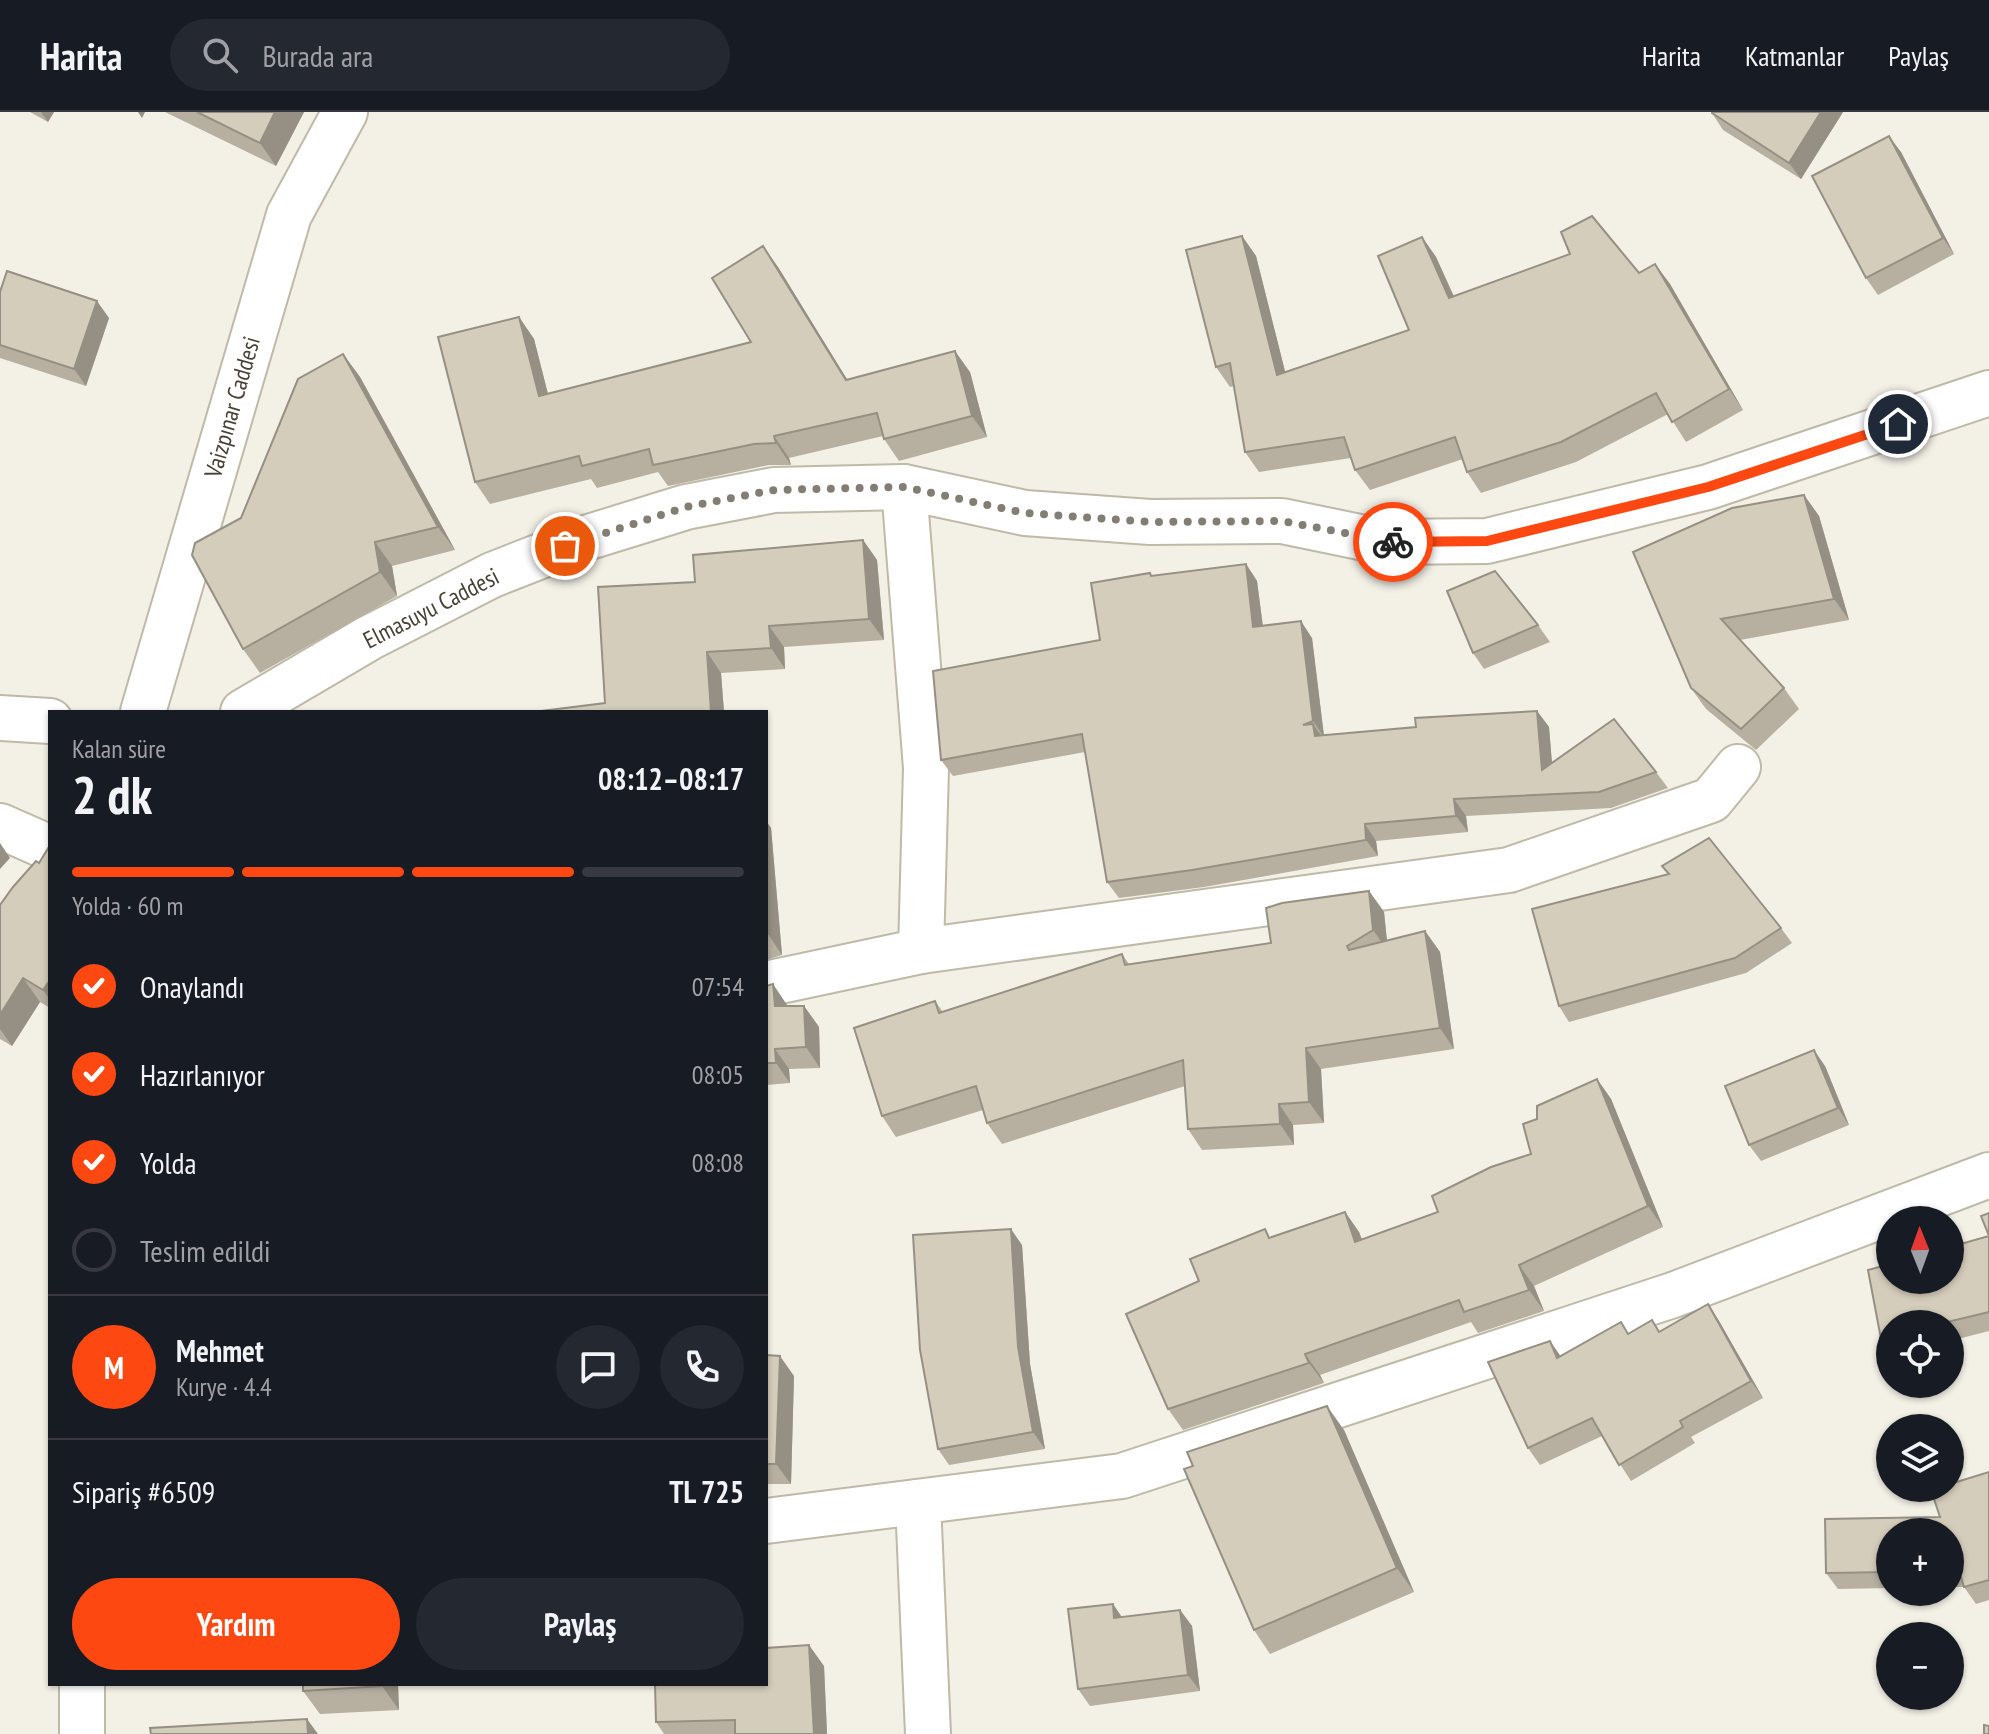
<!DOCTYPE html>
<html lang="tr">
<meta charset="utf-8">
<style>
:root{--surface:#171b24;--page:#242831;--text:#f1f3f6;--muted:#9ea1a6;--line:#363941;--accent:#fe4812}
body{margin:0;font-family:"PT Sans Narrow",sans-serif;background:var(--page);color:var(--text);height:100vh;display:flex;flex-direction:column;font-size:30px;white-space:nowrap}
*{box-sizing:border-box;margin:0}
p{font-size:26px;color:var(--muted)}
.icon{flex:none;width:44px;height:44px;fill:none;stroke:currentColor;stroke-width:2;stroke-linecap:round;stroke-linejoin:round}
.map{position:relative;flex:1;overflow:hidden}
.details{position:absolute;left:48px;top:598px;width:720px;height:976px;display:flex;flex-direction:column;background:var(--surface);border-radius:0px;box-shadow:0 2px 6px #0004}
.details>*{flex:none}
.needle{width:52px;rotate:359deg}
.buttons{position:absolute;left:1876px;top:1094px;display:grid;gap:16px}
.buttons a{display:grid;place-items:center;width:88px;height:88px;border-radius:50%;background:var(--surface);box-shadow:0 2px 6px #0004;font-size:40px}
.pin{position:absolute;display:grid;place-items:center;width:68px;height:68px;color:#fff;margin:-34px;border:4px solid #fff;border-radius:50%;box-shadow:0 2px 8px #0007}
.courier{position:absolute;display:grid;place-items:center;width:80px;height:80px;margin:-40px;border:6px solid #fe4812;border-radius:50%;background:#fff;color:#222;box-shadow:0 2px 10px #0007}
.headline em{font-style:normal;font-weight:800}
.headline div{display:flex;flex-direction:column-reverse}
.headline{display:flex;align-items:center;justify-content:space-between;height:136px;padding:0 24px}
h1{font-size:52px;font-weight:800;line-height:60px}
.bar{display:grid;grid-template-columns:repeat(4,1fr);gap:12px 8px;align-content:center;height:96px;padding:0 24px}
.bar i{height:10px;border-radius:6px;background:var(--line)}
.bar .active{background:var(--accent)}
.bar p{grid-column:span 4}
.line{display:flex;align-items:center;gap:20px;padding:0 24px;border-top:2px solid var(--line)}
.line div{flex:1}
.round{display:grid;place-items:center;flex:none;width:84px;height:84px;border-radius:42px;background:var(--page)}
ol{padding:0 24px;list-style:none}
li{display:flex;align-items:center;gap:24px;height:88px}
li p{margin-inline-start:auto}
li .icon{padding:8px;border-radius:50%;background:var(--accent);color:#fff;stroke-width:4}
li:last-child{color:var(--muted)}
li i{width:44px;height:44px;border:4px solid var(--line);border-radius:50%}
.cta{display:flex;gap:16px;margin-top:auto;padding:16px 24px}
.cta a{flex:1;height:92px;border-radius:48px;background:var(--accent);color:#fff;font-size:32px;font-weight:800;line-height:92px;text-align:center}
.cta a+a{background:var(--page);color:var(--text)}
header{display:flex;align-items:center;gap:48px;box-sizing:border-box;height:112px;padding:0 40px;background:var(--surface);border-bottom:2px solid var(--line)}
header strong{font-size:38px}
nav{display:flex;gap:44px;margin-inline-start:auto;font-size:28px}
.search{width:560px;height:72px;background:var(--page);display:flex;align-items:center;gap:20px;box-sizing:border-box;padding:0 28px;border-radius:44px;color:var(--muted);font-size:30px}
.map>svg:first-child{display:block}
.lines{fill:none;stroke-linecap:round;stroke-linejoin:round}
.minor-casing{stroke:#bfb9a8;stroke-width:48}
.tertiary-casing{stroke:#bfb9a8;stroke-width:48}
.minor{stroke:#fff;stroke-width:44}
.tertiary{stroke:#fff;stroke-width:44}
.wall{fill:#b7b0a1}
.shaded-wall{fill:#959083}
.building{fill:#d5cdbb;stroke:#959083;stroke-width:2}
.done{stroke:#837e73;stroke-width:8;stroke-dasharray:0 14.4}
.route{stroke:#fe4812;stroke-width:10}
.labels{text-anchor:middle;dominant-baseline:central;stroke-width:7;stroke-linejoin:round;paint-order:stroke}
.street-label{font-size:24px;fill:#464035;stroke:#fff}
</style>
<header>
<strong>Harita</strong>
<div class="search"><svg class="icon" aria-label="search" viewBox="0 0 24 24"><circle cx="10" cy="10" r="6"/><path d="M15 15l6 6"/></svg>Burada ara</div>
<nav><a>Harita</a><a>Katmanlar</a><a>Paylaş</a></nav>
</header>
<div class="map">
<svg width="1989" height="1622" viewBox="0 0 1989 1622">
<rect width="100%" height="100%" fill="#f3f0e6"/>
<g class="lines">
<g class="minor-casing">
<g id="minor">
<polyline points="921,839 1509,758 1711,688 1738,655"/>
<polyline points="766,872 921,839 926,656 904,375"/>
<polyline points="918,1390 928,1622"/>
<polyline points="766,1409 1122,1364 1673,1183 1989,1063"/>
<polyline points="82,1622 82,1572"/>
</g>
</g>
<g class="tertiary-casing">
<g id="tertiary">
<polyline points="143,600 289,103 345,0"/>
<polyline points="243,600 369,526 492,463 589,425 686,395 774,378 904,375 1025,401 1150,410 1282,409 1384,430 1487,429 1708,375 1989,281"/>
<polyline points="0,606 50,609"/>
<polyline points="0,714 50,736"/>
</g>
</g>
<use href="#minor" class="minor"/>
<use href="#tertiary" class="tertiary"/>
</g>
<g class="wall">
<polygon points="30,0 54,0 48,10"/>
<polygon points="165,0 304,0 276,54"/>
<polygon points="1712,0 1843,0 1801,67 1723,18 1712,1"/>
<polygon points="1901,40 1954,142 1878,183 1866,166"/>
<polygon points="1242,124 1256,144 1285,260 1409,218 1422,125 1436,145 1454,184 1639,161 1655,152 1670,172 1743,298 1686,330 1668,302 1576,350 1481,381 1467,360 1463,347 1370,378 1355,358 1351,346 1259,360 1245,340 1234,274 1230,275 1216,255"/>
<polygon points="778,155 847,268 970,260 987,325 899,349 884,327 883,324 789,346 791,353 769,353 668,374 658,360 597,376 591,367 490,392 475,370 519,205 534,227 548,282 751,230"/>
<polygon points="0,180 109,206 86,274 0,246"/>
<polygon points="343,242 360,265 455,438 392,454 397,484 260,561 243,537 241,406"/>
<polygon points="1804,383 1819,404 1849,508 1740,528 1784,576 1799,597 1756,638 1706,597 1691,576 1633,440"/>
<polygon points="863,428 877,448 884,528 784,535 785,557 721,561 724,600 533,600 605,591 695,470"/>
<polygon points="1246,452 1257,469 1263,514 1312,526 1324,623 1416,615 1537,599 1549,615 1552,652 1656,660 1668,676 1611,696 1466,704 1468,720 1376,729 1378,744 1204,775 1119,786 1107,770 1085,640 953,664 941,648 1100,528 1150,461 1152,464"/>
<polygon points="1538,513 1550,530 1484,557 1473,541"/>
<polygon points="766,709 771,716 782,843 766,848"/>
<polygon points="50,733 50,896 40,890 12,934 0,927 0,793 39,751"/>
<polygon points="1662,754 1781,816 1792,831 1746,861 1569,910 1559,894 1668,762"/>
<polygon points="1369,779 1384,800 1387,829 1425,819 1440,840 1454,937 1321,957 1324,1011 1293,1013 1294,1033 1202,1038 1188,1017 1185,974 1002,1032 987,1011 983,998 896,1025 882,1004 935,889 943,900 1122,842 1129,852 1271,831"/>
<polygon points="766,874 787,894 804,894 819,915 820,956 789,957 790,971 766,973"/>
<polygon points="1825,954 1849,1013 1761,1049 1749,1033"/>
<polygon points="1597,967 1611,987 1663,1115 1534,1174 1544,1199 1478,1221 1471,1210 1320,1263 1324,1271 1183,1318 1168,1297 1199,1169 1271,1126 1345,1100 1359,1120 1362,1127 1438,1100 1531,1042 1537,1007"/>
<polygon points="1989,1101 1989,1219 1950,1229 1950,1212 1890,1212 1890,1240 1881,1227 1868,1158 1890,1152 1890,1168 1950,1168 1950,1135 1989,1124 1981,1104"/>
<polygon points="1022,1133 1030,1252 1045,1337 949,1353 938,1337"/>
<polygon points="1708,1192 1719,1209 1763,1286 1691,1325 1695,1331 1631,1369 1602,1324 1540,1353 1528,1336 1629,1222 1652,1208 1660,1220"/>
<polygon points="766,1243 794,1264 791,1372 766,1372"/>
<polygon points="1344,1318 1414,1480 1270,1542 1254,1518 1193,1354"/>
<polygon points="1989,1360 1989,1488 1976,1492 1964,1475 1950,1475 1950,1420 1890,1420 1890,1476 1838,1477 1826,1461 1825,1407 1940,1405 1931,1378 1939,1376 1950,1376 1950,1372"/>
<polygon points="1180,1498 1192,1514 1200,1579 1090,1594 1078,1577 1122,1505"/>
<polygon points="824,1554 827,1622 664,1622 656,1610"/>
<polygon points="398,1572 399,1598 320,1602 303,1579"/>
</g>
<g class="shaded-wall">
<polygon points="41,0 54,0 48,10"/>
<polygon points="138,0 145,0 142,6"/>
<polygon points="275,0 304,0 276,54 260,31"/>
<polygon points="1821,0 1843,0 1801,67 1789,51"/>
<polygon points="1889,24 1901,40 1954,142 1943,126"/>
<polygon points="1242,124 1256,144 1291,283 1277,263"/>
<polygon points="1422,125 1436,145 1463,206 1449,186"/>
<polygon points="763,134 778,155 861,290 846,268"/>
<polygon points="1655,152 1670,172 1743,298 1729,277"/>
<polygon points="97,189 109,206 86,274 74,257"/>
<polygon points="519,205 534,227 554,306 539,284"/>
<polygon points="955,239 970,260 987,325 972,304"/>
<polygon points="343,242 360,265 455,438 438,415"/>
<polygon points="774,324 789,346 791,353 776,331"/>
<polygon points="1804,383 1819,404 1849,508 1834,487"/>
<polygon points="863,428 877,448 884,528 869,507"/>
<polygon points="375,430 392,454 397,484 380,460"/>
<polygon points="1246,452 1257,469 1265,532 1253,515"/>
<polygon points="1301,509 1312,526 1324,625 1313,609"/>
<polygon points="769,514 784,535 785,557 771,536"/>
<polygon points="707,540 721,561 724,600 711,600"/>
<polygon points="1537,599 1549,615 1554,675 1542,658"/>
<polygon points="1313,612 1325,629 1315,624"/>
<polygon points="1454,687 1466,704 1468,720 1456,704"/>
<polygon points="766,709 771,716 782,843 768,822 766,800"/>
<polygon points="1365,712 1376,729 1378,744 1366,728"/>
<polygon points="0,731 10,746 0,757"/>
<polygon points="1369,779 1384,800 1388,839 1373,818"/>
<polygon points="1425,819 1440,840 1454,937 1440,916"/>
<polygon points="23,866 40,890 12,934 0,917 0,903"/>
<polygon points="50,868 50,888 43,878"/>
<polygon points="773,872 787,893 789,915 775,894"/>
<polygon points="804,894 819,915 820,956 806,935"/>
<polygon points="1306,936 1321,957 1324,1011 1309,990"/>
<polygon points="775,937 789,957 790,971 776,951"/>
<polygon points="1814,938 1825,954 1849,1013 1838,996"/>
<polygon points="1597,967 1611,987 1663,1115 1648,1094"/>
<polygon points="1279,992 1293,1013 1294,1033 1280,1012"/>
<polygon points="1345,1100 1359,1120 1370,1151 1355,1130"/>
<polygon points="1011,1117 1022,1133 1030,1252 1045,1337 1033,1320 1018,1235"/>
<polygon points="1519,1153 1534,1174 1544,1199 1529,1178"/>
<polygon points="1708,1192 1719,1209 1763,1286 1751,1269"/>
<polygon points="1550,1229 1562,1246 1557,1246"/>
<polygon points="1305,1242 1320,1263 1324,1271 1309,1251"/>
<polygon points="780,1244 794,1264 791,1372 776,1352"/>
<polygon points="1327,1294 1344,1318 1414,1480 1397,1456"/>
<polygon points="1113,1492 1124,1508 1114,1506"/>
<polygon points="1180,1498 1192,1514 1200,1579 1188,1563"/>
<polygon points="809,1533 824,1554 827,1622 814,1622"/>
<polygon points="382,1572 398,1572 399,1598 382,1574"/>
<polygon points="307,1607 318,1622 308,1622"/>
</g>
<g class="building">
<polygon points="197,0 275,0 260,31"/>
<polygon points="1712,0 1821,0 1789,51 1712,1"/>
<polygon points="1889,24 1943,126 1866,166 1812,64"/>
<polygon points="1592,104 1639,161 1655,152 1729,277 1672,310 1656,281 1561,330 1467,360 1455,325 1355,358 1344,325 1245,340 1230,251 1216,255 1186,138 1242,124 1277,263 1409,218 1378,144 1422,125 1449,186 1570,142 1561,120"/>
<polygon points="763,134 846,268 955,239 972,304 884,327 877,301 774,324 776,331 754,332 653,353 649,337 582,354 579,344 475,370 438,225 519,205 539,284 751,230 712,166"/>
<polygon points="7,159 97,189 74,257 0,233 0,180"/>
<polygon points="343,242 438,415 375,430 380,460 243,537 192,443 195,431 241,406 298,267"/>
<polygon points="1804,383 1834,487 1721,507 1784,576 1741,617 1691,576 1633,440 1732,396"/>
<polygon points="863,428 869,507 769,514 771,536 707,540 711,600 533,600 605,591 598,475 695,470 693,443"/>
<polygon points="1246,452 1253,515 1301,509 1313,609 1303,613 1313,612 1315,624 1416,615 1415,606 1537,599 1542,658 1614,607 1656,660 1599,680 1454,687 1456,704 1365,712 1366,728 1192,758 1107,770 1082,622 941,648 933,559 1100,528 1091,471 1150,461 1151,464"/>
<polygon points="1495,459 1538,513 1473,541 1447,479"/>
<polygon points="1709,726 1781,816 1735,846 1559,894 1532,797 1669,762 1662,754"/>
<polygon points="50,733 50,868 43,878 23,866 0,903 0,793 13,775 36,749 39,751"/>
<polygon points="1369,779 1373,818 1347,834 1349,838 1425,819 1440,916 1306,936 1309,990 1279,992 1280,1012 1188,1017 1183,948 987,1011 976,974 882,1004 854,916 935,889 939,901 1122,842 1125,853 1271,831 1266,796 1282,791"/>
<polygon points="766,800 768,822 766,823"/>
<polygon points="773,872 775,894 804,894 806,935 775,937 776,951 766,951 766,874"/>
<polygon points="1814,938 1838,996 1749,1033 1725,974"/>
<polygon points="1597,967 1648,1094 1519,1153 1529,1178 1464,1200 1459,1188 1305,1242 1309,1251 1168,1297 1126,1202 1199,1169 1190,1147 1265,1117 1269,1126 1345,1100 1355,1130 1438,1100 1432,1084 1491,1055 1531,1042 1523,1012 1537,1007 1537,994"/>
<polygon points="1989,1101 1989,1200 1939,1212 1890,1212 1890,1224 1881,1227 1868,1158 1890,1152 1890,1168 1950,1168 1950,1135 1989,1124 1981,1104"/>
<polygon points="1011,1117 1018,1235 1033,1320 938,1337 920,1238 913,1123"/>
<polygon points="1708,1192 1751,1269 1680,1309 1683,1315 1619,1353 1592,1306 1528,1336 1488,1250 1550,1229 1557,1246 1621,1210 1628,1222 1652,1208 1659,1220"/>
<polygon points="766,1243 780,1244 776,1352 766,1352"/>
<polygon points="1327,1294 1397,1456 1254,1518 1184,1357 1193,1354 1187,1340"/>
<polygon points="1989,1360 1989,1468 1964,1475 1959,1458 1950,1459 1950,1420 1890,1420 1890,1460 1826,1461 1825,1407 1940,1405 1931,1378 1939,1376 1950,1376 1950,1372"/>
<polygon points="1113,1492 1114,1506 1180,1498 1188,1563 1078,1577 1068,1497"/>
<polygon points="809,1533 814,1622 735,1622 735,1608 656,1610 655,1572 766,1572 766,1536"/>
<polygon points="303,1572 382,1572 382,1574 303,1579"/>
<polygon points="307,1607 308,1622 151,1622 150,1616"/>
<polygon points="1984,1613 1989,1614 1989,1622 1984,1622"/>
</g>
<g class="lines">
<polyline class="done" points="565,434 686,395 774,378 904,375 1025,401 1150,410 1282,409 1393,430"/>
<polyline class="route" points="1393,430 1487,429 1708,375 1898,312"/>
</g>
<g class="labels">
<g class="street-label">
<text transform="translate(232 295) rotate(-74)">Vaizpınar Caddesi</text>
<text transform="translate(431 496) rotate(-27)">Elmasuyu Caddesi</text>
</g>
</g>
</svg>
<div class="buttons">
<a><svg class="needle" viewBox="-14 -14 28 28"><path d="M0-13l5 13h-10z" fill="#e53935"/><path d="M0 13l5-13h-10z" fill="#9ea1a6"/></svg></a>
<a><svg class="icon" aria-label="locate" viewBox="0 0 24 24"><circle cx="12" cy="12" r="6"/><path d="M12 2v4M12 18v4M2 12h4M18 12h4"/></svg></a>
<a><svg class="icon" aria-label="layers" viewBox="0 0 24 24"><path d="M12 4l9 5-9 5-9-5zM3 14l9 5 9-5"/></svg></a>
<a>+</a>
<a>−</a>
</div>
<div class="pin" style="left:565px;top:434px;background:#ea580c"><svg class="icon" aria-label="bag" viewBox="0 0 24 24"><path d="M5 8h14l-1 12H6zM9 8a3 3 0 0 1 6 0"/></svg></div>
<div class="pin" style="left:1898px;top:312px;background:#1f2937"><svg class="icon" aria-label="home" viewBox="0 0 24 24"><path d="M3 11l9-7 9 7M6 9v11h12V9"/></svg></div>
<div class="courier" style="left:1393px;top:430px"><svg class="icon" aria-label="bike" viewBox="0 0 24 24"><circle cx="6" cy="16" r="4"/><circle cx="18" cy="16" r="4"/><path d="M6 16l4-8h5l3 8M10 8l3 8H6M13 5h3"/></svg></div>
<section class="details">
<div class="headline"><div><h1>2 dk</h1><p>Kalan süre</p></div><em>08:12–08:17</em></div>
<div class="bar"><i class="active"></i><i class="active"></i><i class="active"></i><i></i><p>Yolda · 60 m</p></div>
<ol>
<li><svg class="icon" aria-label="check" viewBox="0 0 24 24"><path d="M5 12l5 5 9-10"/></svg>Onaylandı<p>07:54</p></li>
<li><svg class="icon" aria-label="check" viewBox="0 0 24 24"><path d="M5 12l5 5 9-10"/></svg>Hazırlanıyor<p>08:05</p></li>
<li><svg class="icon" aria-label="check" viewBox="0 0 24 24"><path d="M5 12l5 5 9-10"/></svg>Yolda<p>08:08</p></li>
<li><i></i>Teslim edildi</li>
</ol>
<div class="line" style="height:144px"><b class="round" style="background:var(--accent);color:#fff">M</b><div><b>Mehmet</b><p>Kurye · 4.4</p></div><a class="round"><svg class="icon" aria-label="chat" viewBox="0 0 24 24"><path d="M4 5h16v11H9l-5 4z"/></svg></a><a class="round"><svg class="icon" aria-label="phone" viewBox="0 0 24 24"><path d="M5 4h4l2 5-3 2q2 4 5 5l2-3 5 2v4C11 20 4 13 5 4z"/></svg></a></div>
<div class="line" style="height:104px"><div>Sipariş #6509</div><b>TL 725</b></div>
<div class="cta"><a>Yardım</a><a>Paylaş</a></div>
</section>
</div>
